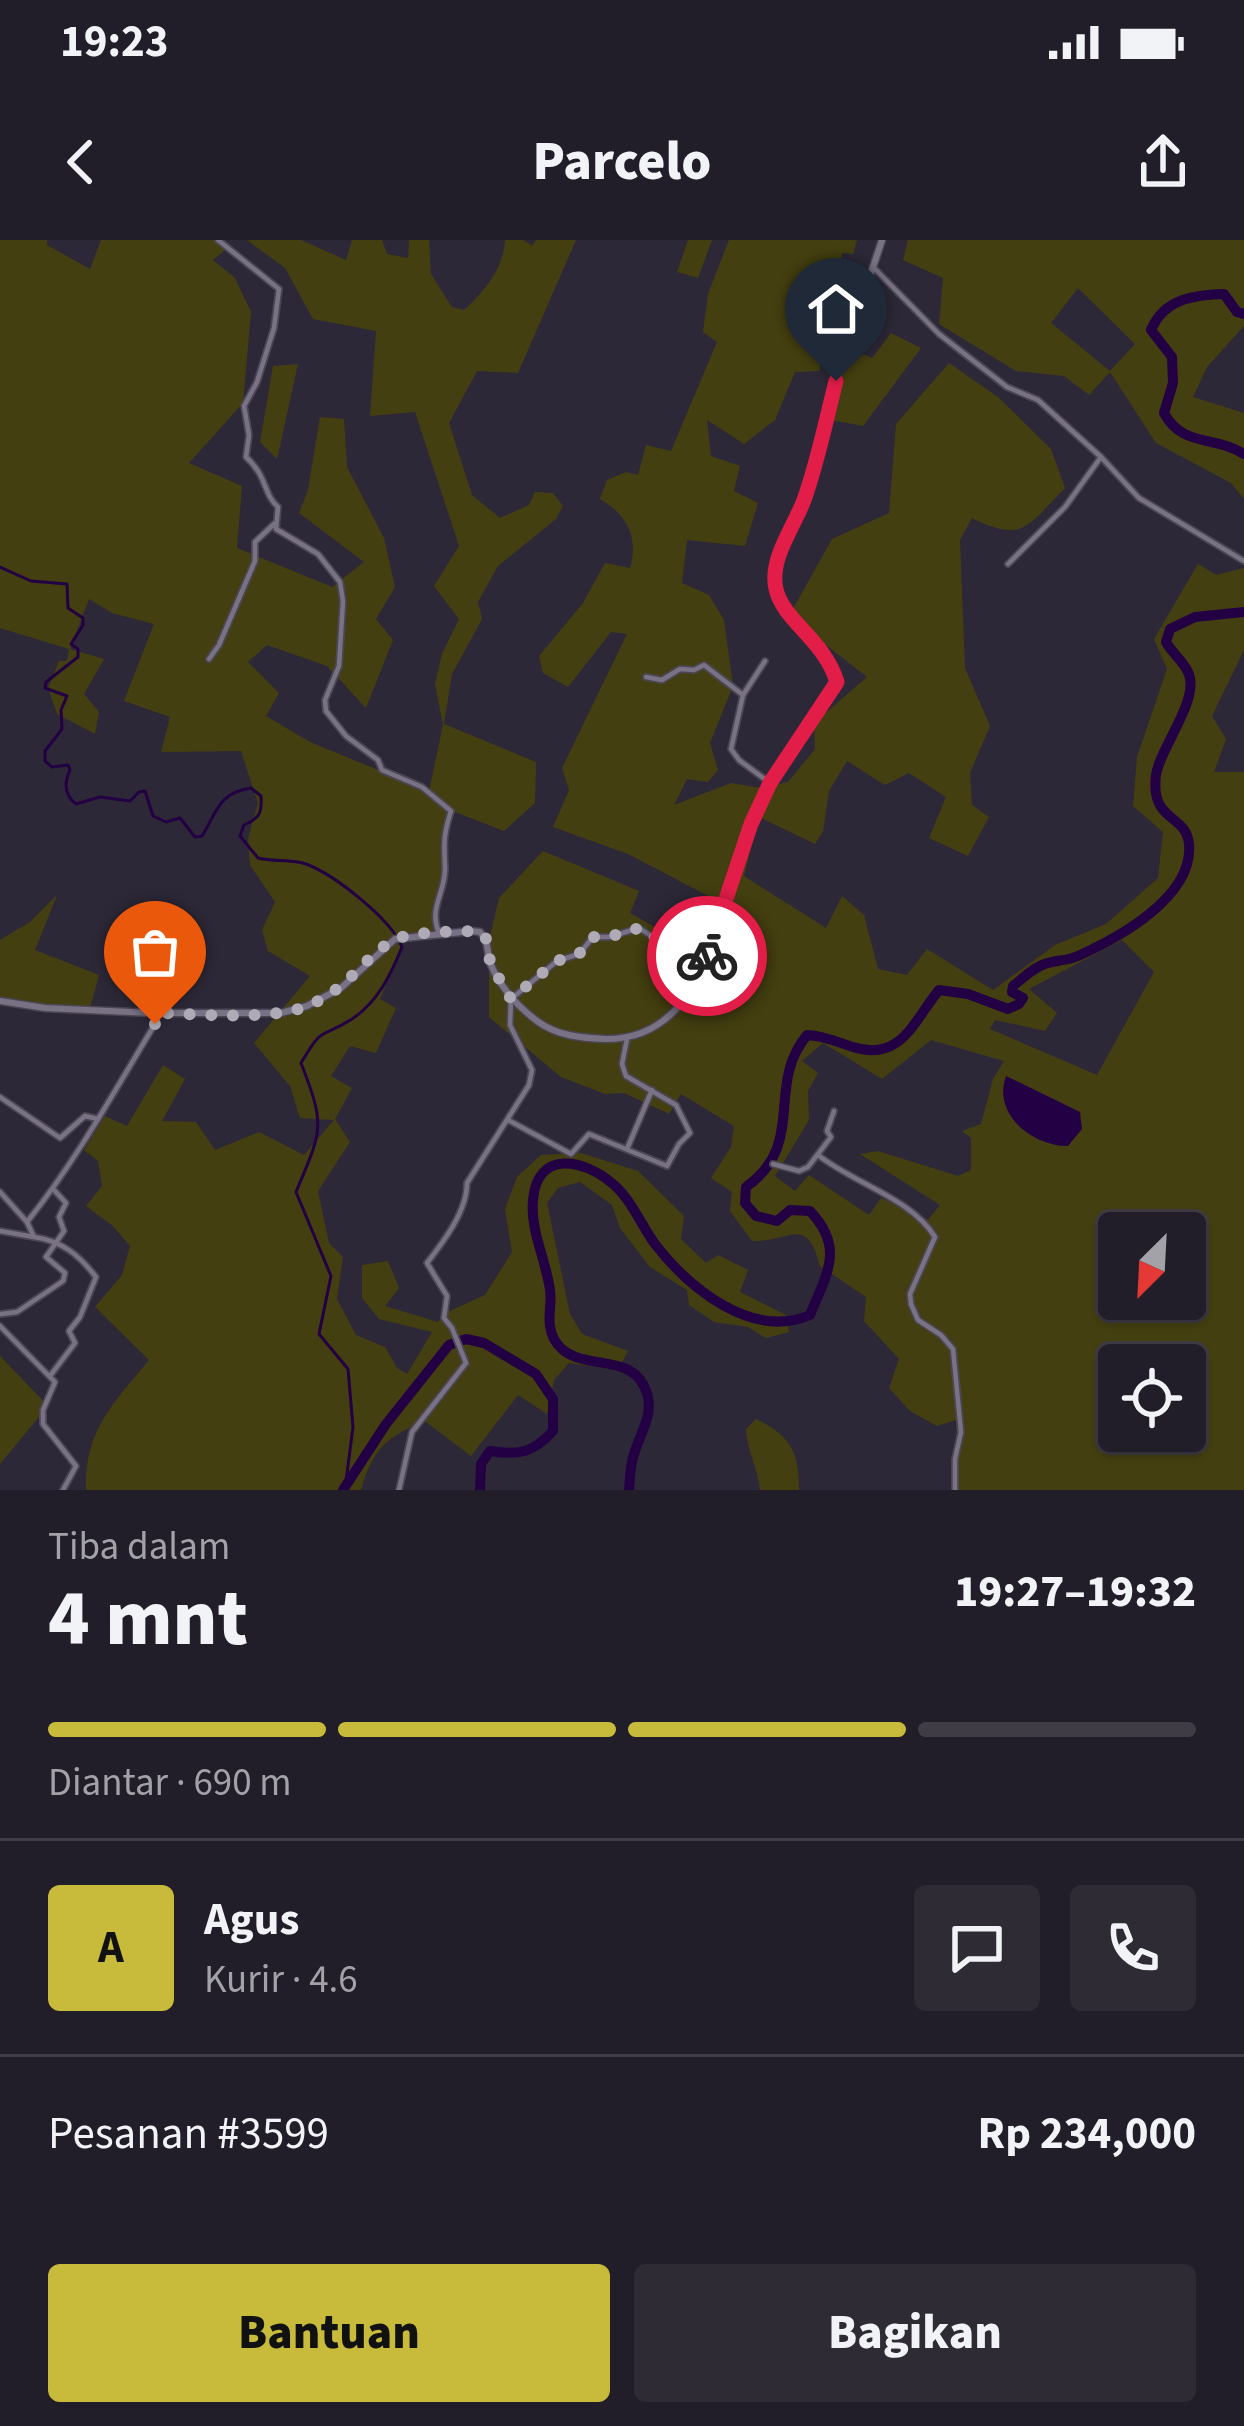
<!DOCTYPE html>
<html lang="id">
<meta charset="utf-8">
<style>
:root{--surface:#221e29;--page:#2e2b35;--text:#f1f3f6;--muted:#a2a2a8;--line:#3f3c46;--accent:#c8bb3b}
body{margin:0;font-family:"Source Sans 3",sans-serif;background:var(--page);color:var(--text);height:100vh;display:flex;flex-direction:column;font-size:45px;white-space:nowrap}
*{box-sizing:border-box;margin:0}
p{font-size:39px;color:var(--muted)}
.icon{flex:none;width:66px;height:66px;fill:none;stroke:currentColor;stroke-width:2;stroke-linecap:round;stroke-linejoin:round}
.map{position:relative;height:1250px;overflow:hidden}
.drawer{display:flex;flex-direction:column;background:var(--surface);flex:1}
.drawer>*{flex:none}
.needle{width:78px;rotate:204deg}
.tools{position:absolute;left:1098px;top:972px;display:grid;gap:24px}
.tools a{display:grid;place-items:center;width:108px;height:108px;border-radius:12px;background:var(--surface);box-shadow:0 3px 9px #0004,0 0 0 3px var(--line);font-size:60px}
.pin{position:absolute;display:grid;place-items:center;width:102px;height:102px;color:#fff;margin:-123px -51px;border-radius:50% 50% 50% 0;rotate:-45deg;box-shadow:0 0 12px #0007}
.pin .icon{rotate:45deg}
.courier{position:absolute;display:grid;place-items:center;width:120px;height:120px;margin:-60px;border:9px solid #e11d48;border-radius:50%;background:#fff;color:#222;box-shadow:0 3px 15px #0007}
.head em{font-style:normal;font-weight:800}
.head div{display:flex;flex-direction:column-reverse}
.head{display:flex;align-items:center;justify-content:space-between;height:204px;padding:0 48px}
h1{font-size:78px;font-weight:800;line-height:90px}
.bar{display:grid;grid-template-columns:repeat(4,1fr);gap:18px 12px;align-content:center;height:144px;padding:0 48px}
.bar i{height:15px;border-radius:9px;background:var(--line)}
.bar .current{background:var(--accent)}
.bar p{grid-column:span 4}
.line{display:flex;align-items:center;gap:30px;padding:0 48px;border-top:3px solid var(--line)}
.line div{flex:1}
.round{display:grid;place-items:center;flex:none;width:126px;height:126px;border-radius:12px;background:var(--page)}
.primary-button{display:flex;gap:24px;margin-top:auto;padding:24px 48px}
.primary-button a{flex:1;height:138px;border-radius:12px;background:var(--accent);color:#111;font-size:48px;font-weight:800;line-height:138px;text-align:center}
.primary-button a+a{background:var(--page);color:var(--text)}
.status{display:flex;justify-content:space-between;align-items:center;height:84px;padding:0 60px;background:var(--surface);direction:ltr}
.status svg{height:33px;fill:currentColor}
header{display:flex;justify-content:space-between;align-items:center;height:156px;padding:0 48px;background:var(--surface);font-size:54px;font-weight:800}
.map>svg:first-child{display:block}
.green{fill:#443f10;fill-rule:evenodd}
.water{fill:#230043}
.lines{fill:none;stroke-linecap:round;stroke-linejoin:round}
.stream{stroke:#230043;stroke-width:3}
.river{stroke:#230043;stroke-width:10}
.minor-casing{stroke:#4b4653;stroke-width:8}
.tertiary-casing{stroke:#4b4653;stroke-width:9}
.minor{stroke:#787284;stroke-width:4.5}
.tertiary{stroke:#787284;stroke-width:6}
.done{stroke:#aeabb6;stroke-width:12;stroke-dasharray:0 21.6}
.route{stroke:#e11d48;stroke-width:15}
</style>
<div class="status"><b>19:23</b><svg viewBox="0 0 49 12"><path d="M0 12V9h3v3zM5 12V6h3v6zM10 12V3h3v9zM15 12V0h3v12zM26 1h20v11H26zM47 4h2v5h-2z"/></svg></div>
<header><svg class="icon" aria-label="back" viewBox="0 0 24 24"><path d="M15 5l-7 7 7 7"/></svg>Parcelo<svg class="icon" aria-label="share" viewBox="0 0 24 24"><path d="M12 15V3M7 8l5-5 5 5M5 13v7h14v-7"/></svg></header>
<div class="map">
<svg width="1244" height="1250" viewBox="0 0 1244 1250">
<rect width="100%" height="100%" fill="#2d2837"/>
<g class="green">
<path d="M0 0H47V5L90 29 101 0H224L231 5 213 20 235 38 251 72 243 163 189 223 242 246 237 308 332 347 364 322 299 273 308 250 320 177 344 179 347 227 384 298 395 347 376 379 393 400 366 468 327 426 267 405 248 422 279 453 266 476 310 502 429 551 443 485 435 444 442 414 459 379 434 346 459 306 415 172 370 176 376 91 313 79 285 28 247 0H301L346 20 352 0H382L387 14 408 18 409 0H429L431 34 452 67 464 70C484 52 504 28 505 0H524L532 6 536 0H576L518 133 477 131 449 183 472 255 500 278 529 265 535 252 553 253 563 266 556 279 498 326 478 362 482 379 452 434 444 484 536 522 535 563 504 591 455 572 440 601 447 631 435 675 441 694 405 697 380 759 396 768 376 813 350 806 331 836 352 848 335 879 350 902 318 951 329 1003 343 1017 337 1059 356 1095 385 1107 397 1128 407 1134 432 1092 379 1079 362 1058V1025L388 1021 399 1048 385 1066 438 1082 443 1074 485 1055 512 1012 505 969 517 937 541 915 581 913 638 931 684 976 681 999 706 1023 718 1015 748 1030 740 1052 786 1075 789 1092 766 1098 748 1087 714 1082 689 1065 687 1050 650 1027 620 988 612 965 580 942 558 948 547 963 570 1074 582 1094 628 1111 618 1130 569 1123 554 1140 547 1174 518 1155 471 1216 426 1182C388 1194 372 1210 361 1250H86C84 1190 114 1163 149 1120L95 1067 122 1035 130 1006 113 986 86 966 102 946 98 921 84 910 105 876 127 886 163 825 185 839 162 881 196 882 215 910 259 892 304 915 334 880 300 878 290 846 254 803 310 736 268 711 262 690 275 662 250 625 248 599 258 563 241 511 161 512 170 477 124 461 154 384 112 373 89 359 70 409 104 419 84 454 99 472 95 494 57 474 48 448 59 421H67L69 409 0 388Z"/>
<polygon points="688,0 712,0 698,38 677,32"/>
<path d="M729 0H857L853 14 842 13 838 70 819 131 795 132 775 180 744 204 707 180 711 216 740 226 734 251 758 263 745 306 687 300 682 343 709 355 724 380 733 446 710 503 718 530 708 542 687 539 674 565 731 543 761 548 788 542 815 509 814 483 867 437 789 376 832 299 889 273 896 184 949 123 998 157 1051 209 1065 248C1028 285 1024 304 972 278L960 300 965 428 990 486 970 533 972 565 989 577 968 616 929 598 946 557 909 533 885 545 847 521 829 551 823 591 815 604 759 577 744 636 826 688 842 656 864 675 878 729 907 735 927 709 993 750 1055 705 1106 684 1158 638 1163 592 1133 566 1137 517 1167 429 1154 399 1198 324 1216 335 1244 328V410L1212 476 1226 499 1214 532H1244V1250H958L956 1180 937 1186 910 1171 889 1148 899 1119 864 1081 866 1057 820 1026C806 973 789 1003 752 1001L730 971 732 952 711 938 731 907 734 886 681 854 669 874 624 853 605 854 561 837 489 777V700L499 658 543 611 639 651 630 673 662 691 674 670 707 685 718 661 628 614 553 587 569 550 562 528 627 394 611 392 568 447 543 433 539 416 583 363 605 323 630 328C639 298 627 274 600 259L607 240 626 232 638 235 646 205 671 211 717 102 703 92 708 54ZM1122 700 1154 732 1097 835 990 789 995 780 1045 791 1057 773 1029 749ZM931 800 1004 821 993 839 981 884 962 891 971 898V930L958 936 878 911 860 914 940 965 928 980 881 958 869 975 809 935 795 951 775 936 809 880 808 851 818 833 802 821 823 803 882 839ZM1119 993H1185V1059H1119ZM1119 1125H1185V1191H1119Z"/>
<path d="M908 0H1244V86L1207 127 1193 157 1244 173V259L1231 243 1156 203 1110 132 1089 155 1064 136 1016 131 939 84 943 38 903 20ZM1078 48 1135 104 1110 131 1051 83Z"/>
<polygon points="891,93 921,108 863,186 826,179 849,109 872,118"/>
<polygon points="298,124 277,219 260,202 273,126"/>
<polygon points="57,655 35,710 99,735 90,768 24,767 0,762 0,700 30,682"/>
<polygon points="0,1116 48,1166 0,1224"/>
<path d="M756 1179C791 1196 799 1212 799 1250H760C758 1228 747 1211 746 1189Z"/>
</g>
<path class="water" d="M1006 836 1080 872 1082 889 1068 906C1033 906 992 875 1006 836Z"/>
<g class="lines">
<path class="stream" d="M0 327 31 341 67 344 68 368 83 378V385L71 404 78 409V417L46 442 45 448 67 456 61 470 62 489 45 511V521L52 527 68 525 70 530C64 543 64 555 76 564L100 557 130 561 139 552 145 551 153 576 166 582 180 578 195 597 202 596C217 572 218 553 251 548L261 556C262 573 260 578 244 585L240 596 258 618C273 622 293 619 306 624 335 635 391 679 402 707 391 734 378 762 352 779 319 800 324 784 301 823 326 887 322 890 296 952L331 1036 319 1094 348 1129 353 1187 346 1241"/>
<g class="river">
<path d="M1244 74 1237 72 1224 54C1193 55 1164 59 1151 90L1172 117 1173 143 1164 173C1183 208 1214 195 1244 214"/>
<path d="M343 1250 386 1184 449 1105 466 1099 484 1103 536 1134 553 1159V1191C534 1212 519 1216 490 1211L481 1224 480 1250"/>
<path d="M629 1250C630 1238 630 1225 634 1214 640 1194 654 1174 647 1153 633 1112 590 1131 563 1110 556 1104 551 1095 550 1086 548 1075 552 1062 550 1050 546 1020 530 990 533 960 537 910 583 918 613 944 631 959 641 985 655 1004 689 1048 752 1100 810 1075 827 1033 845 1008 810 971L790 970 777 981 756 976 745 963 746 947C807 904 765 846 807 795 825 796 837 802 853 807 901 822 913 782 939 750L968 754 1008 769 1019 764 1023 758 1012 752 1013 746C1022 739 1032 729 1042 725 1054 720 1067 721 1078 716 1118 698 1194 657 1189 604 1186 573 1150 583 1156 535 1160 507 1201 459 1188 432 1183 421 1172 413 1166 402L1170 389 1195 377 1244 372"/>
</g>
<g class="minor-casing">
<g id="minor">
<path d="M218 0 279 49 274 88 257 142 244 166 249 195 246 217C268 237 263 254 278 267L276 289 318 314 340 342 343 361 339 426 325 460 326 471 346 496 378 520 382 530 422 547 451 571C443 596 444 603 445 627 446 652 428 668 439 693"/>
<polyline points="873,27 939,94 1007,147 1038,160 1101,217 1139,258 1244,321"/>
<polyline points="1008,324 1065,267 1101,217"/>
<polyline points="209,419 219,405 255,321 255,302 274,284"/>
<polyline points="765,421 743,455 731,509 739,520 770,543"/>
<polyline points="646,437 662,440 680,429 694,430 704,425 743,455"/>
<polyline points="0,857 60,898 85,876 98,879"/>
<polyline points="508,880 571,914 589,894 667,926 679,904 690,893 676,865 626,836 622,824 627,799"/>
<polyline points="627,909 652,850"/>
<path d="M818 915C853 943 911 958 935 997L910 1054 911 1064 918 1080 941 1095 953 1109 961 1192 955 1219V1250"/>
<polyline points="773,924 799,931 808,927 831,897 827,891 834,871"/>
<path d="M0 952 27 982C76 921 114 852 155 784L157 773"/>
<path d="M27 982 34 997C62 1001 79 1015 96 1037L80 1077 69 1091 75 1103 50 1136"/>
<polyline points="0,991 34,997"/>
<polyline points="1,1074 17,1072 63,1041 65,1033 46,1017 64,991 59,977 66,963 54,950"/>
<polyline points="0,1086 55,1142 43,1170 43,1184 76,1226 63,1250"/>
<path d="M399 1250 412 1192 466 1123 452 1088 444 1078 447 1056 427 1023C444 1001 467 971 467 943L529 845 532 830 510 785 511 759 557 721 579 714 593 697H609L639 688 684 717 704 723"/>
</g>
</g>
<g class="tertiary-casing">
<path id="tertiary" d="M0 761 45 768 151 773H281L307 766 341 748 395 699 471 691 480 692C490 703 486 712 491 725 501 748 517 766 537 781 557 796 582 798 606 799 712 800 722 656 752 582 773 529 812 491 837 441 825 400 787 386 777 351 768 323 791 290 802 265 818 225 825 181 836 140 849 93 867 47 882 0"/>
</g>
<use href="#minor" class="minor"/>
<use href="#tertiary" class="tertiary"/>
</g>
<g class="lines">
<path class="done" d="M155 784 158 773C199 774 269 781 307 766 349 750 365 714 396 699 410 692 464 690 480 692L488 701 490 723 511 759 557 721 579 714 593 697H609L639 688 684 717 704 723 707 716"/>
<path class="route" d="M707 716 751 584 770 543 837 442C824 399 783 381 776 349 769 319 794 287 804 260 818 221 826 180 836 141"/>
</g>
</svg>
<div class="tools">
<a><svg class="needle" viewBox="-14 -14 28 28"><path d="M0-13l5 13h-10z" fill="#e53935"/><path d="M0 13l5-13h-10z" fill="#a2a2a8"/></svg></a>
<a><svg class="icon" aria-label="locate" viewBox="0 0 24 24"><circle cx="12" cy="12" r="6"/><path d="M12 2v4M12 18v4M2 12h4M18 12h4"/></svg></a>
</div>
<div class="pin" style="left:155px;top:784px;background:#ea580c"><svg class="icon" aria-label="bag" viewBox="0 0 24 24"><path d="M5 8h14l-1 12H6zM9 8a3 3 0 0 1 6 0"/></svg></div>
<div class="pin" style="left:836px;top:141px;background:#1f2937"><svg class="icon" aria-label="home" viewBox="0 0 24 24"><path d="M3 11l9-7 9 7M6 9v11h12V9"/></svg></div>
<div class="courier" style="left:707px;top:716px"><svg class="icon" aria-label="bike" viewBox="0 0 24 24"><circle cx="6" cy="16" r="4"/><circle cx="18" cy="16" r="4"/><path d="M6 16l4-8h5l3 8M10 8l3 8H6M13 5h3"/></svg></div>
</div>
<section class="drawer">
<div class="head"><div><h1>4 mnt</h1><p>Tiba dalam</p></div><em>19:27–19:32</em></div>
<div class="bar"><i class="current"></i><i class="current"></i><i class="current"></i><i></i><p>Diantar · 690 m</p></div>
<div class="line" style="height:216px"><b class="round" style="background:var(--accent);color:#111">A</b><div><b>Agus</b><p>Kurir · 4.6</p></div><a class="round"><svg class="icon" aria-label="chat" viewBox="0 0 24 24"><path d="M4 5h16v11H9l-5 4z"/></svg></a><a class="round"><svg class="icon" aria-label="phone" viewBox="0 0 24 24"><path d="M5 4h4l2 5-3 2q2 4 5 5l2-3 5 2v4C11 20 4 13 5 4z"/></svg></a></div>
<div class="line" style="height:156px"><div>Pesanan #3599</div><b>Rp 234,000</b></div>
<div class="primary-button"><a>Bantuan</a><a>Bagikan</a></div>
</section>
